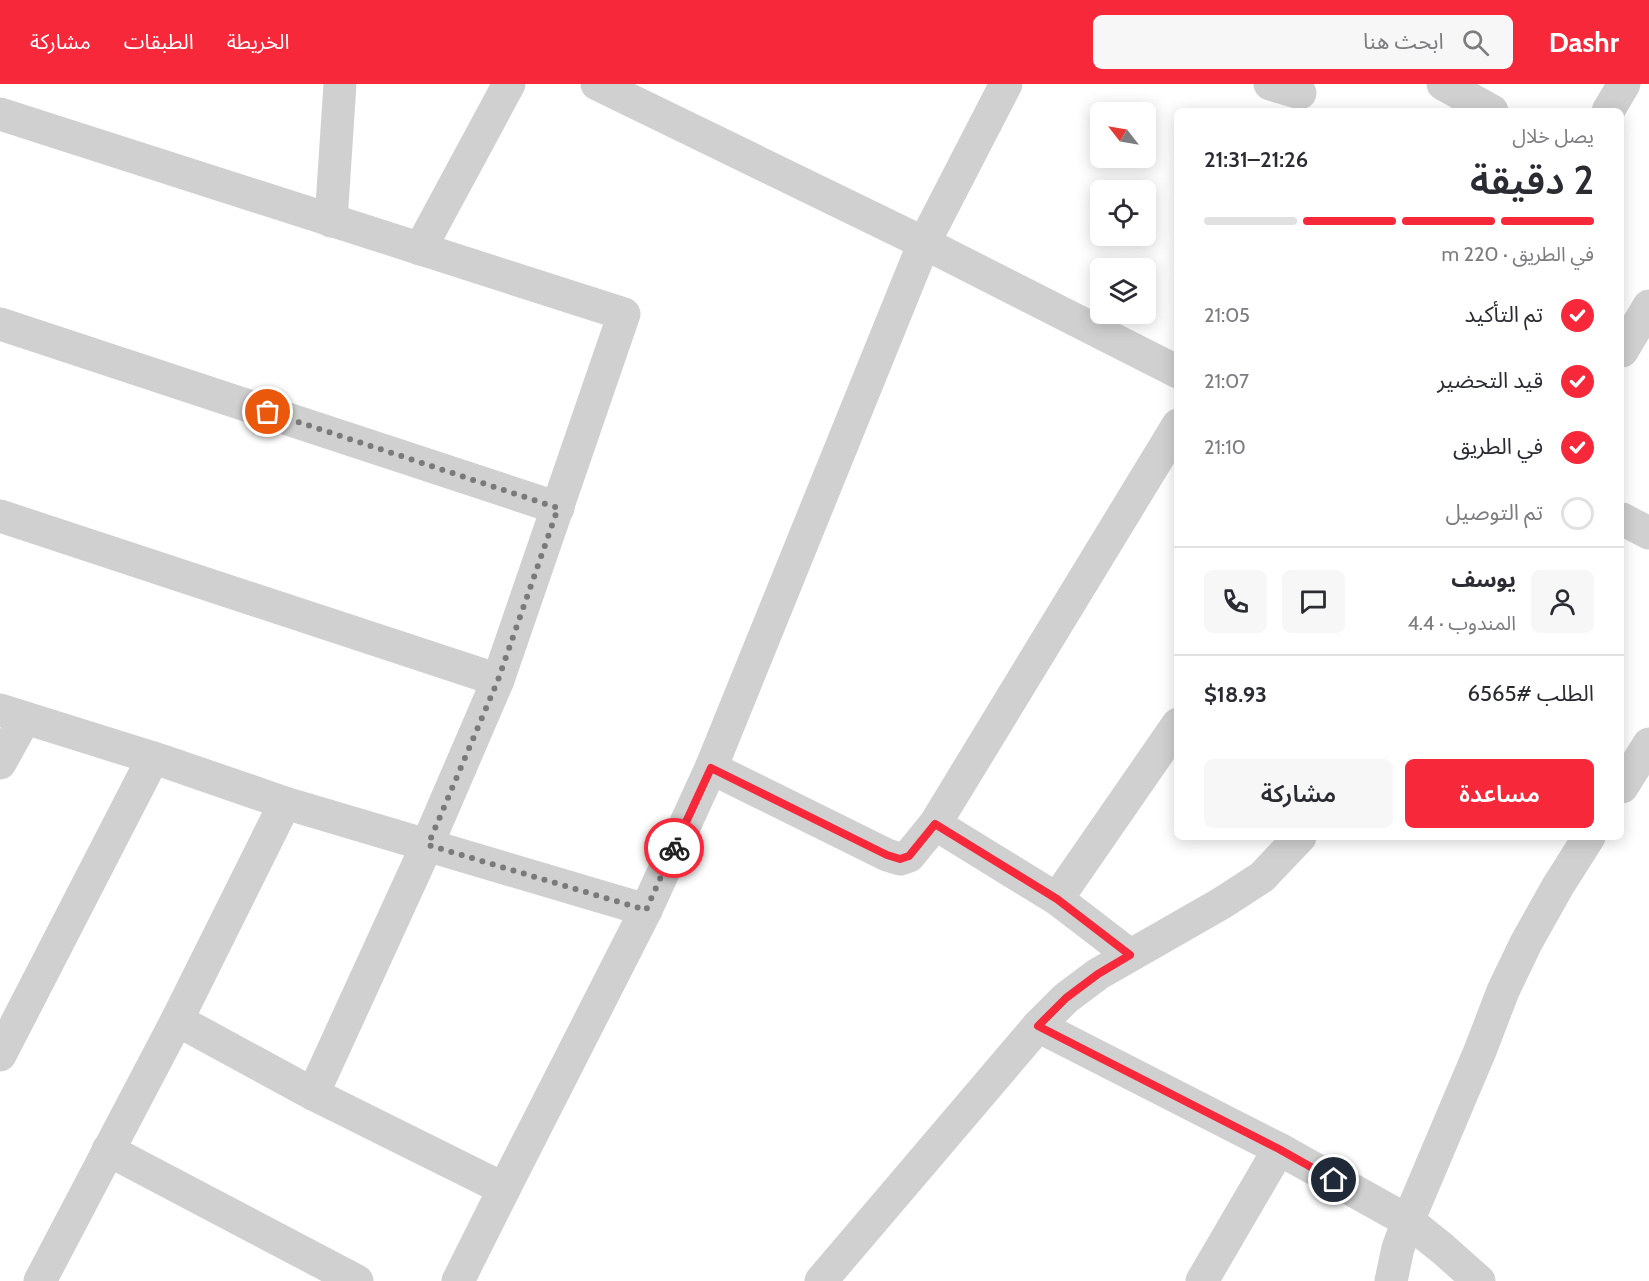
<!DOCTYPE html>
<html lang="ar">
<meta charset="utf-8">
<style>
:root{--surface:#fff;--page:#f7f7f7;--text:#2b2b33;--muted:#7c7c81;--line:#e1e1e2;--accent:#f7283a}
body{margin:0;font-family:Cabin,"Noto Sans Arabic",sans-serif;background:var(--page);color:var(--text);direction:rtl;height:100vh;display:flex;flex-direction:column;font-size:22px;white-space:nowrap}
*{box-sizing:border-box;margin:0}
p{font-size:20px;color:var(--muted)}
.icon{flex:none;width:33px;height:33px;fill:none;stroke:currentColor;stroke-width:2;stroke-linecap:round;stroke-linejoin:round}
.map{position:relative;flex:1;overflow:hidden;direction:ltr}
.side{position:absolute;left:1174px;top:24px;width:450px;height:732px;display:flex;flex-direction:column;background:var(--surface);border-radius:9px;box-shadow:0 3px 15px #0003;direction:rtl}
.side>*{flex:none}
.needle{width:39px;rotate:301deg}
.buttons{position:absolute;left:1090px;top:18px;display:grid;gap:12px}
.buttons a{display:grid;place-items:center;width:66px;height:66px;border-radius:9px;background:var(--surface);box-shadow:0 3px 15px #0003;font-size:30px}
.pin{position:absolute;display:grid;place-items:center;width:51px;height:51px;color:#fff;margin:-26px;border:3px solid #fff;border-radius:50%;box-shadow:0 2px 6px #0007}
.courier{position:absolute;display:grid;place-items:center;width:60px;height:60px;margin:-30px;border:4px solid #f7283a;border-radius:50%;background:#fff;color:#222;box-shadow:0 2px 8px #0007}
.summary em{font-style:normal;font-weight:600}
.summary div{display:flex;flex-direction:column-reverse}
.summary{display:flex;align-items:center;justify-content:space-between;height:102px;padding:0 30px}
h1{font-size:39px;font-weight:600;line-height:45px}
.bar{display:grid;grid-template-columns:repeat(4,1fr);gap:9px 6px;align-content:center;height:72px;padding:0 30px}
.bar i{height:8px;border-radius:4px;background:var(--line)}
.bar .selected{background:var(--accent)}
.bar p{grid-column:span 4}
.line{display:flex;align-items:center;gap:15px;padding:0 30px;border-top:2px solid var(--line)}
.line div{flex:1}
.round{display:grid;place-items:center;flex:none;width:63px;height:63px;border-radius:9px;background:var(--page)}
ol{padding:0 30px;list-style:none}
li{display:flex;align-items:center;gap:18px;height:66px}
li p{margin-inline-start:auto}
li .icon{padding:6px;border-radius:50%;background:var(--accent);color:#fff;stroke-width:4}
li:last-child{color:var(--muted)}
li i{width:33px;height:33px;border:3px solid var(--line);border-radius:50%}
.cta{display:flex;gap:12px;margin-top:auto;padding:12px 30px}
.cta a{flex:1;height:69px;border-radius:9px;background:var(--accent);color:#fff;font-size:24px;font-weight:600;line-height:69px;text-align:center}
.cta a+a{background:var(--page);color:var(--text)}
header{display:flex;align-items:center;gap:36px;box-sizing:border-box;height:84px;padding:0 30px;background:var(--accent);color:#fff}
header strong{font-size:28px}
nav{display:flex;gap:33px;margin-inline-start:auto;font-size:21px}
.search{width:420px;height:54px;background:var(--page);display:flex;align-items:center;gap:15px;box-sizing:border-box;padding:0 21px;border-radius:9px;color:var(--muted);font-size:22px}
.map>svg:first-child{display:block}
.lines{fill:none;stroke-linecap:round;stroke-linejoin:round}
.minor{stroke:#d0d0d0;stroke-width:33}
.done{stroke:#7a7a7a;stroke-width:6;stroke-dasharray:0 10.8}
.route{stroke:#f7283a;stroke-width:8}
</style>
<header>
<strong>Dashr</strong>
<div class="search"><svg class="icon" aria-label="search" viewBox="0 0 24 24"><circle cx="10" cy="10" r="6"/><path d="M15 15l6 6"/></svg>ابحث هنا</div>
<nav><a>الخريطة</a><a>الطبقات</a><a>مشاركة</a></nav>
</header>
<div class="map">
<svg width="1649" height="1197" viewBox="0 0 1649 1197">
<rect width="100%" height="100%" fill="#fff"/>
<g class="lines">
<g class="minor">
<polyline points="597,0 924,159 1178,288"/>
<polyline points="1270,0 1300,9"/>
<polyline points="1443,0 1492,27"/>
<polyline points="1608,27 1624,0"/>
<polyline points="0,30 624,230 498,596 427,761 313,1010"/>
<polyline points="331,137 340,0"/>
<polyline points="420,165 509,0"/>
<polyline points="0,240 558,424"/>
<polyline points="1622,267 1649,222"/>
<polyline points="0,432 498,596"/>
<polyline points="1622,435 1649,449"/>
<polyline points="0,626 166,678 285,719 646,826"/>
<polyline points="0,679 25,634"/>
<polyline points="711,684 887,771 900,775 909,772 935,740 1178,341"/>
<polyline points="1622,703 1649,660"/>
<polyline points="935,740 1057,815 1130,871"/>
<polyline points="1057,815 1178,640"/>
<polyline points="177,936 313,1010 504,1105"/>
<polyline points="1038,942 1279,1065 1408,1137 1443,1165 1479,1197"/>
<polyline points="0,971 153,674"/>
<polyline points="108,1066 357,1197"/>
<polyline points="40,1197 177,936 285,719"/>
<polyline points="458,1197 504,1105 646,826 711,684 924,159 1006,0"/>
<polyline points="821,1197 1038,942 1066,914 1098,890 1222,819 1262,793 1300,753"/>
<polyline points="1202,1197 1279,1065"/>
<polyline points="1391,1197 1398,1164 1408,1137 1480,967 1503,907 1526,859 1558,802 1589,753"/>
</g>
</g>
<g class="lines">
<polyline class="done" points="268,328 558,424 498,596 428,761 646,826 674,764"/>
<polyline class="route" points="674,764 711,684 887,771 900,775 909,772 935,740 1057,815 1130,871 1098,890 1066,914 1038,942 1279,1065 1334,1096"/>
</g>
</svg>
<div class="buttons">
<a><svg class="needle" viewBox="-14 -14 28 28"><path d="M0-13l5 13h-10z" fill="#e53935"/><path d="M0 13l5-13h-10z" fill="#7c7c81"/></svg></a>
<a><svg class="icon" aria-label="locate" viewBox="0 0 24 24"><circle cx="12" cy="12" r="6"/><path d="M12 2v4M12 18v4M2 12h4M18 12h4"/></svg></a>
<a><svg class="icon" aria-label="layers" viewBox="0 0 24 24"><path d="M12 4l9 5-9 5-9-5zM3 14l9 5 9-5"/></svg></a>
</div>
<div class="pin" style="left:268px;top:328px;background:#ea580c"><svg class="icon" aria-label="bag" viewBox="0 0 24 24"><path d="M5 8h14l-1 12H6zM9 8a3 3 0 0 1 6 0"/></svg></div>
<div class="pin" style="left:1334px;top:1096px;background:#1f2937"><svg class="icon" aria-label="home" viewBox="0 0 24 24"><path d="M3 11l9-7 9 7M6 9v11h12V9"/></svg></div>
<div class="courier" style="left:674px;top:764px"><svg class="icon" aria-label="bike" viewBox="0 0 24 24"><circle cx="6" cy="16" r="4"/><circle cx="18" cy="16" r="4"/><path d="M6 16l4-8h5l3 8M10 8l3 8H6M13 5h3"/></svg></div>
<section class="side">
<div class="summary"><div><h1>2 دقيقة</h1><p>يصل خلال</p></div><em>21:26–21:31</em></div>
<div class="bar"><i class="selected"></i><i class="selected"></i><i class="selected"></i><i></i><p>في الطريق · 220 m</p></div>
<ol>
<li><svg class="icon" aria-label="check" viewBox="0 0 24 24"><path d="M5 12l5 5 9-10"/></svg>تم التأكيد<p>21:05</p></li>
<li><svg class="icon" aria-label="check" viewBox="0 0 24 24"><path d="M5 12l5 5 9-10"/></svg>قيد التحضير<p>21:07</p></li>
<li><svg class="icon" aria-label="check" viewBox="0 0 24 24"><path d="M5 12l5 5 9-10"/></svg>في الطريق<p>21:10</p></li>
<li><i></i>تم التوصيل</li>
</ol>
<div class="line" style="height:108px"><a class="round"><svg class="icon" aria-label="person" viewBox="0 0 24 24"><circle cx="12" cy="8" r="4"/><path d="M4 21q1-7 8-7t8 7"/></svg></a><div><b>يوسف</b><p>المندوب · 4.4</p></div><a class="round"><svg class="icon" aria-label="chat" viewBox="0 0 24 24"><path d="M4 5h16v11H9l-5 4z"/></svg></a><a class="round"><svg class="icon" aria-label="phone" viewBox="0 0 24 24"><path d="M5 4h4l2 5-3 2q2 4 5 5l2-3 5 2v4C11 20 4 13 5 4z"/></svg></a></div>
<div class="line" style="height:78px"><div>الطلب #6565</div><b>$18.93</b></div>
<div class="cta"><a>مساعدة</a><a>مشاركة</a></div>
</section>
</div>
